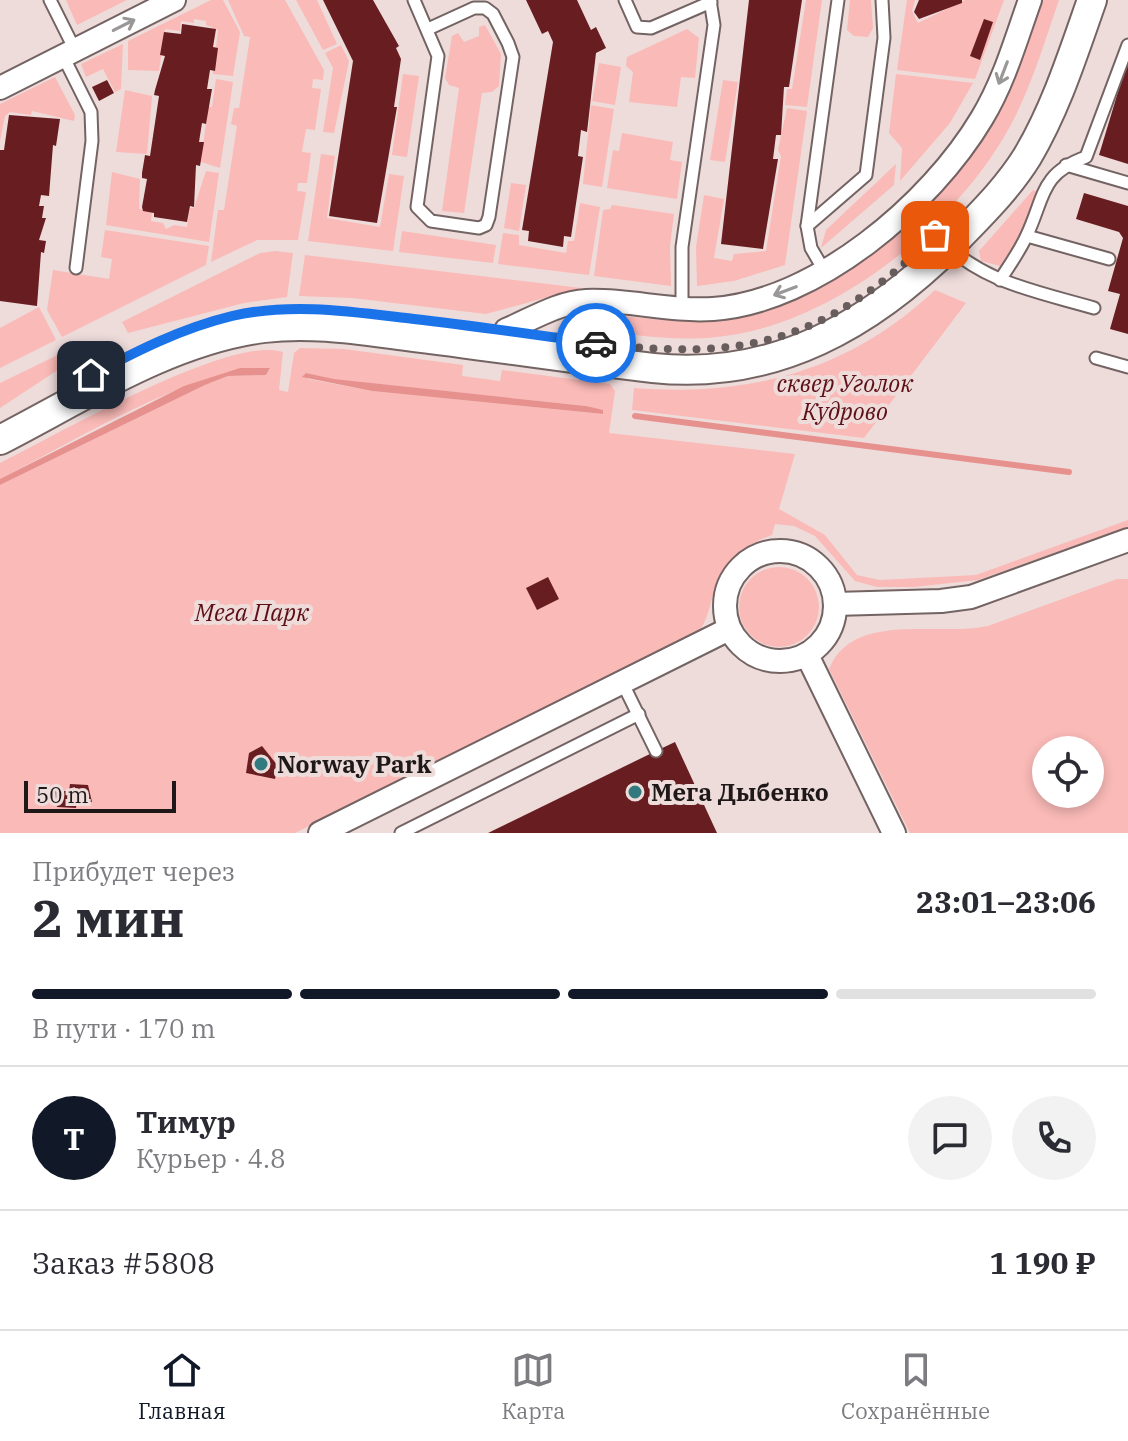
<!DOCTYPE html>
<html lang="ru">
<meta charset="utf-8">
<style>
:root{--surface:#fff;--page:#f2f2f3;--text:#2b2b33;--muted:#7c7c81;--line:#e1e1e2;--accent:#111827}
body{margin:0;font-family:"IBM Plex Serif",serif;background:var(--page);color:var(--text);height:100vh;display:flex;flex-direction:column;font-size:30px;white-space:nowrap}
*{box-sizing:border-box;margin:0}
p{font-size:26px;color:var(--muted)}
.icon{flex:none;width:44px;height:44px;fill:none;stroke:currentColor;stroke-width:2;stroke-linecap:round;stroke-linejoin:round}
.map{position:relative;height:833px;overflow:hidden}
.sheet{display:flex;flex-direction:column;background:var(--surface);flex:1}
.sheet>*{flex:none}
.buttons{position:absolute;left:1032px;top:736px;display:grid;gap:16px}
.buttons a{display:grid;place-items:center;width:72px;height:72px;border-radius:50%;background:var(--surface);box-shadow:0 4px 12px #0003;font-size:40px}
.scale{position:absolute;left:24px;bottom:20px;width:152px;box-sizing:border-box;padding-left:8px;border:4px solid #1e1818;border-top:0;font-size:22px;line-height:28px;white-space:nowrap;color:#1e1818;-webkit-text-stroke:6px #eedcdb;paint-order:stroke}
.pin{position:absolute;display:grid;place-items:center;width:68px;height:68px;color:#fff;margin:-34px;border-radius:16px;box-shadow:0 4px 12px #0006}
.courier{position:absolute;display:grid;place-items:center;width:80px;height:80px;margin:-40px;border:6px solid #1a73e8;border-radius:50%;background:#fff;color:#222;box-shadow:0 2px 10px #0007}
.overview em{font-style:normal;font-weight:800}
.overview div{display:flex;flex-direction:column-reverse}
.overview{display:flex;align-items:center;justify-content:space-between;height:136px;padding:0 32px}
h1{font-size:52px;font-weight:800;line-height:60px}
.bar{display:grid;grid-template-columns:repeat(4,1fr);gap:12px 8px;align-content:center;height:96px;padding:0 32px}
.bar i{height:10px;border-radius:6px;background:var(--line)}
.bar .current{background:var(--accent)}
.bar p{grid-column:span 4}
.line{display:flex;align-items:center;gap:20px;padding:0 32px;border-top:2px solid var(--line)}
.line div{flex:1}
.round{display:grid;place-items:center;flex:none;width:84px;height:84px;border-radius:42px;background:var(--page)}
.tab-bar{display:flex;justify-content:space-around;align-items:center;height:112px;border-top:2px solid var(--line);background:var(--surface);font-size:22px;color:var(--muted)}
.tab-bar a{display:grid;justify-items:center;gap:4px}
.tab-bar .current{color:var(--accent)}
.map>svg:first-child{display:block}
.green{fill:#fabab7;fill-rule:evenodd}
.water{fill:#e7918e}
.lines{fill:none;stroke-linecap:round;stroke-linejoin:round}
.stream{stroke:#e7918e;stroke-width:6}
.building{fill:#681e21}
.service-casing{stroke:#736463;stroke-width:15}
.minor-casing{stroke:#736463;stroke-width:26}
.tertiary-casing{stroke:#736463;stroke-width:32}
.service{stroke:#fff;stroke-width:11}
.minor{stroke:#fff;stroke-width:22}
.tertiary{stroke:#fff;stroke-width:28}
.oneway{stroke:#9a9797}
.done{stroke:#675d5c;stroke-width:8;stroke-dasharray:0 14.4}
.route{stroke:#1a73e8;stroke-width:10}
.poi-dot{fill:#317a7f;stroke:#eedcdb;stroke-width:3}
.labels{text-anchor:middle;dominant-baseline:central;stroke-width:8;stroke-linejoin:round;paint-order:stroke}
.park-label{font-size:24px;font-style:italic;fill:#5c0f16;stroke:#eedcdb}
.poi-label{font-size:24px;font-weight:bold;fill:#1e1818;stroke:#eedcdb;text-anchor:start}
</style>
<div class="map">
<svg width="1128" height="833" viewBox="0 0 1128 833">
<rect width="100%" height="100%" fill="#eedcdb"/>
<g class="green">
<polygon points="66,0 127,0 77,25"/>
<polygon points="211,0 223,0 240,32 233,76 213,74 218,30 206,25 206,21 194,19 194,23 181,21 180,31 165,29 159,71 128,70 128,41"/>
<polygon points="228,0 285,0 324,70 323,80 313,79 312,88 321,89 315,130 306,129 302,152 311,153 307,183 298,183 297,191 306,192 298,240 257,240 211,262 218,210 224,210 237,126 231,124 234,108 239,108 250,37 244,36"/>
<polygon points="296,0 317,0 337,44 323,50"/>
<polygon points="806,0 822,0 807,107 785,105 787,89 792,89"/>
<polygon points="850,0 871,0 873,28 868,37 854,36 847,30"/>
<polygon points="907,0 915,0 912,11 918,23 965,0 1004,0 975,79 897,70"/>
<path d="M1041 0H1059C1044 43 1031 89 1008 130 953 228 831 326 717 337 672 342 628 334 584 328L576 323V315L585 311C633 317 681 325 730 318 814 304 871 257 928 197 949 176 972 155 988 129 1013 90 1026 43 1041 0Z"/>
<polygon points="485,25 501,54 499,86 492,92 482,93 464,213 442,211 459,88 449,85 445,78 452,36 458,33 464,42 479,36 479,27"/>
<polygon points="687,29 699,38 695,78 681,77 677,107 629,102 633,72 626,66 627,57"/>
<polygon points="123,44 121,89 115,92 103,69 86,77 81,64"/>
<polygon points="341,45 349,61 334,133 323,132 333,68 325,53"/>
<polygon points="599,63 621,67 615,105 592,101"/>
<polygon points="403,74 419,76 407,157 392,155"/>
<polygon points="896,74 973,83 950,123 900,181 902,148 889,133"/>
<polygon points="55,77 75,115 74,121 32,111 31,115 10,112 5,116 0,141 0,104"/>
<polygon points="216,79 233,82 220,168 201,162 208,107 212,107"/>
<polygon points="723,80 738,82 725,162 710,160"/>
<polygon points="125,90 152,96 147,154 116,152"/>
<polygon points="591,105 614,109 602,187 583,184"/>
<polygon points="787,108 807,111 785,265 734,281 697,286 696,247 704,195 724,199 714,258 732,261 734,254 766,251 781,156 778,150"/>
<polygon points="622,133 673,142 670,160 682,162 677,199 607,188 613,150 619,151"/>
<polygon points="321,154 335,156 327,218 380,227 389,174 404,176 393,251 308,241"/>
<polygon points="896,164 894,185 821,248 826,230"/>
<polygon points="206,171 219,173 209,242 106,225 112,172 140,179 139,209 152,212 151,221 163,223 166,229 174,225 187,227 190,208 194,208"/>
<polygon points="511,183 526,185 519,231 504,228"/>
<polygon points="1033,190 1037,192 1027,216 1028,226 1000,266 981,261 979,251"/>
<polygon points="580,203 600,207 589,275 498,264 503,233 519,235 519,245 566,253 568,241 574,241"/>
<polygon points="612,205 674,214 670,246 671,286 594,276 603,210 610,209"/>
<polygon points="105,230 209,246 206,265 62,337 47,310 53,270 109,279 112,259 101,257"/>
<polygon points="402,231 496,245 493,263 399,252"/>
<polygon points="275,251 293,253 287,297 244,303 128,333 122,322 260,253"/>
<polygon points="305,255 581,288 486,314 352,298 299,296"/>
<path d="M935 290 966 303 864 438 632 410 634 388C750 397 849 371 935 290Z"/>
<polygon points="39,307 56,340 0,368 0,328"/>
<path d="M300 348 344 349 463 365 462 376 500 381 502 370 610 384 615 391 609 433 795 454 779 509 825 535 857 575 880 580 976 575 1128 520V527L978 580 914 587H877L855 581 815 536 794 526 775 524 772 535C738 547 720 567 711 602 708 614 704 627 695 636L295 833H0V485L205 385 228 376 266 375 270 369C201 362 66 446 0 479V463C53 437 230 334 283 352L279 390 288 392 294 353ZM306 373 333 379 586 406 602 414 372 391 308 379Z"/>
<polygon points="68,350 73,360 0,408 0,383"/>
<circle cx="779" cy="607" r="40"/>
<path d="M1117 579H1128V833H910L829 669C853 610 938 637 988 626ZM1046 750H1090V794H1046Z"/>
</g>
<g class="water">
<polygon points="240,368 270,368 266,375 228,376 205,385 0,485 0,479 184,386"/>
<polygon points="306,373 334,379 586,406 603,410 603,414 372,391 302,377"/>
</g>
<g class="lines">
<polyline class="stream" points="635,416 1069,472"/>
</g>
<g class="building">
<polygon points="323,0 373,0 399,46 396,48 401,59 394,107 397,107 377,223 329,216 353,61"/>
<polygon points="526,0 577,0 591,30 596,27 606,48 596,53 587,132 581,130 578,156 583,157 571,237 564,236 563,247 528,241 529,231 522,230 553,42 548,31 542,34"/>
<polygon points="749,0 802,0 789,87 784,87 781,135 776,135 773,159 778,159 763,249 721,244"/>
<polygon points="919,0 962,0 962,3 919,19 914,12"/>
<polygon points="984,19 993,22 980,60 970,56"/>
<polygon points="182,24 216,29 213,47 218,48 215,71 210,70 207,89 212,89 206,124 202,123 199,142 204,142 200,166 196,165 194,207 190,206 187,222 154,217 154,213 143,211 142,207 147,179 142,178 142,173 145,155 150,156 159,96 154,95 155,90 165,56 160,55 164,32 181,34"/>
<polygon points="1127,62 1128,62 1128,164 1099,155"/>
<polygon points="107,80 114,93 99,101 92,87"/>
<polygon points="9,115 60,119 56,146 53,145 49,196 41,195 39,206 44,206 42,218 46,218 39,240 46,241 44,253 41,252 37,306 0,301 0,150 4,150"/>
<polygon points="1084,193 1128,206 1128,334 1110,329 1120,294 1108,291 1123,238 1119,232 1076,219"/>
<polygon points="548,577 559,599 537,610 526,588"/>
<polygon points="675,742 717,833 488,833 656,751"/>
<polygon points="262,746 278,766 275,779 246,773 249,753"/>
<polygon points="70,784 88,785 92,802 77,801 76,808 57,807 55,791 69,791"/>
</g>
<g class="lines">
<g class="service-casing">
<g id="service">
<polyline points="50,0 75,50"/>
<polyline points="414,0 438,56 417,207 431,221 479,228 486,225 489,217 513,57 508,43 493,14 485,8 474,8 428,29"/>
<polyline points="625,0 637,27 651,28 711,2"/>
<polyline points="63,56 91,112 92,141 76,268"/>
<polyline points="1066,165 1128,183"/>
<polyline points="807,226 866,175 884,38 882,0"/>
<path d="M935 235C982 283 1032 290 1094 308"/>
<polyline points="1027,236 1109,259"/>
<polyline points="825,272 811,248 807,226 838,0"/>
<path d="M1000 280C1009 266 1019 252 1026 237 1045 198 1039 174 1086 157L1128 45"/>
<polyline points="682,310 682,247 714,25 710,0"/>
<polyline points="1096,358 1128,367"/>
<polyline points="623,684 656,751"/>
<polyline points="401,833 639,714"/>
</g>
</g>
<g class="minor-casing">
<g id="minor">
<polyline points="0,88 174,0"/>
<path d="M506 330C530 320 559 302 586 301 628 299 670 312 713 309 816 302 931 204 982 118 1004 82 1016 39 1030 0"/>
<circle cx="780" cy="606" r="55"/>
<polyline points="835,604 941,601 971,597 1128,540"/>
<polyline points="807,655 894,833"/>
<polyline points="320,833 729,629"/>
</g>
</g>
<g class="tertiary-casing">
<path id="tertiary" d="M0 440C82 398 170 340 264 328 312 322 359 330 407 336 489 346 571 359 653 368 775 381 872 324 955 241 981 214 1007 189 1027 157 1056 108 1073 54 1092 0"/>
</g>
<use href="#service" class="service"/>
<use href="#minor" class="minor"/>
<use href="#tertiary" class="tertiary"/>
</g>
<defs><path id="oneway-shaft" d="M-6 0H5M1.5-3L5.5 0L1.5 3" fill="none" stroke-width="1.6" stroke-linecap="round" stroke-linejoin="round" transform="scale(2)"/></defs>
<g class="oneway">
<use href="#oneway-shaft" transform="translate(124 25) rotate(-27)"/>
<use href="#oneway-shaft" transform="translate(1003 73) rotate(111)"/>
<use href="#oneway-shaft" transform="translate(785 291) rotate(159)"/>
</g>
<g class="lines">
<path class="done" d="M596 343C745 362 826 342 935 235"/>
<path class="route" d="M91 375C137 351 182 328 232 316 292 302 354 312 414 319 475 326 536 335 596 343"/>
</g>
<g class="poi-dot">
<circle cx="261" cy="764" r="8"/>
<circle cx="635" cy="792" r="8"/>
</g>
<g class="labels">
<g class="park-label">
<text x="845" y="383">сквер Уголок<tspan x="845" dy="28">Кудрово</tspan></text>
<text x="252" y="612">Мега Парк</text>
</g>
<g class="poi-label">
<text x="277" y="764">Norway Park</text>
<text x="651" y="792">Мега Дыбенко</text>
</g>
</g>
</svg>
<div class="buttons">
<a><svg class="icon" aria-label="locate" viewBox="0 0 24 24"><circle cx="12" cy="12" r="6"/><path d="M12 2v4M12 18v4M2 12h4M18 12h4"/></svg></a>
</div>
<div class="scale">50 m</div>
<div class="pin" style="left:935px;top:235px;background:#ea580c"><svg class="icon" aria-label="bag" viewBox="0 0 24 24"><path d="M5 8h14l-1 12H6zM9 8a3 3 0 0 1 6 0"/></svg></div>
<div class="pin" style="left:91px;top:375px;background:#1f2937"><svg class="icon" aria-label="home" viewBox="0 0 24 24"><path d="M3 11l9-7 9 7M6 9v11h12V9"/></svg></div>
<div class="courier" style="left:596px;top:343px"><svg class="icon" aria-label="car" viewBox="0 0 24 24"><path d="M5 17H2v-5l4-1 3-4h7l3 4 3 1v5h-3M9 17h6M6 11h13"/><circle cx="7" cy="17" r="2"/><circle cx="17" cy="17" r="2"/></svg></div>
</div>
<section class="sheet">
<div class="overview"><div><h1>2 мин</h1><p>Прибудет через</p></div><em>23:01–23:06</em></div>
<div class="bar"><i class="current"></i><i class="current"></i><i class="current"></i><i></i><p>В пути · 170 m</p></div>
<div class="line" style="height:144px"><b class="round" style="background:var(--accent);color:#fff">Т</b><div><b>Тимур</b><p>Курьер · 4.8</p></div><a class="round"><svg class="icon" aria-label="chat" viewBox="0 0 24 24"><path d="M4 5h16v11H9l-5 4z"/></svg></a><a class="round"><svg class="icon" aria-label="phone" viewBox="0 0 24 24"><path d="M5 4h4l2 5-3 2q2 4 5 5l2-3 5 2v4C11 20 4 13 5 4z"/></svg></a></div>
<div class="line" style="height:104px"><div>Заказ #5808</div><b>1 190 ₽</b></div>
</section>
<nav class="tab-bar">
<a class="current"><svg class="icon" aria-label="home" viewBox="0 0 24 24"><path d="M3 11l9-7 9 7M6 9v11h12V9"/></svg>Главная</a>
<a><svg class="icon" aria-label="map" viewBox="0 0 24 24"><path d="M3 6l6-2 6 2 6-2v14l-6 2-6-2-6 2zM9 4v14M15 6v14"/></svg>Карта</a>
<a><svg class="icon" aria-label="saved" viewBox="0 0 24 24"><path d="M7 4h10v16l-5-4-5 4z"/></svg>Сохранённые</a>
</nav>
